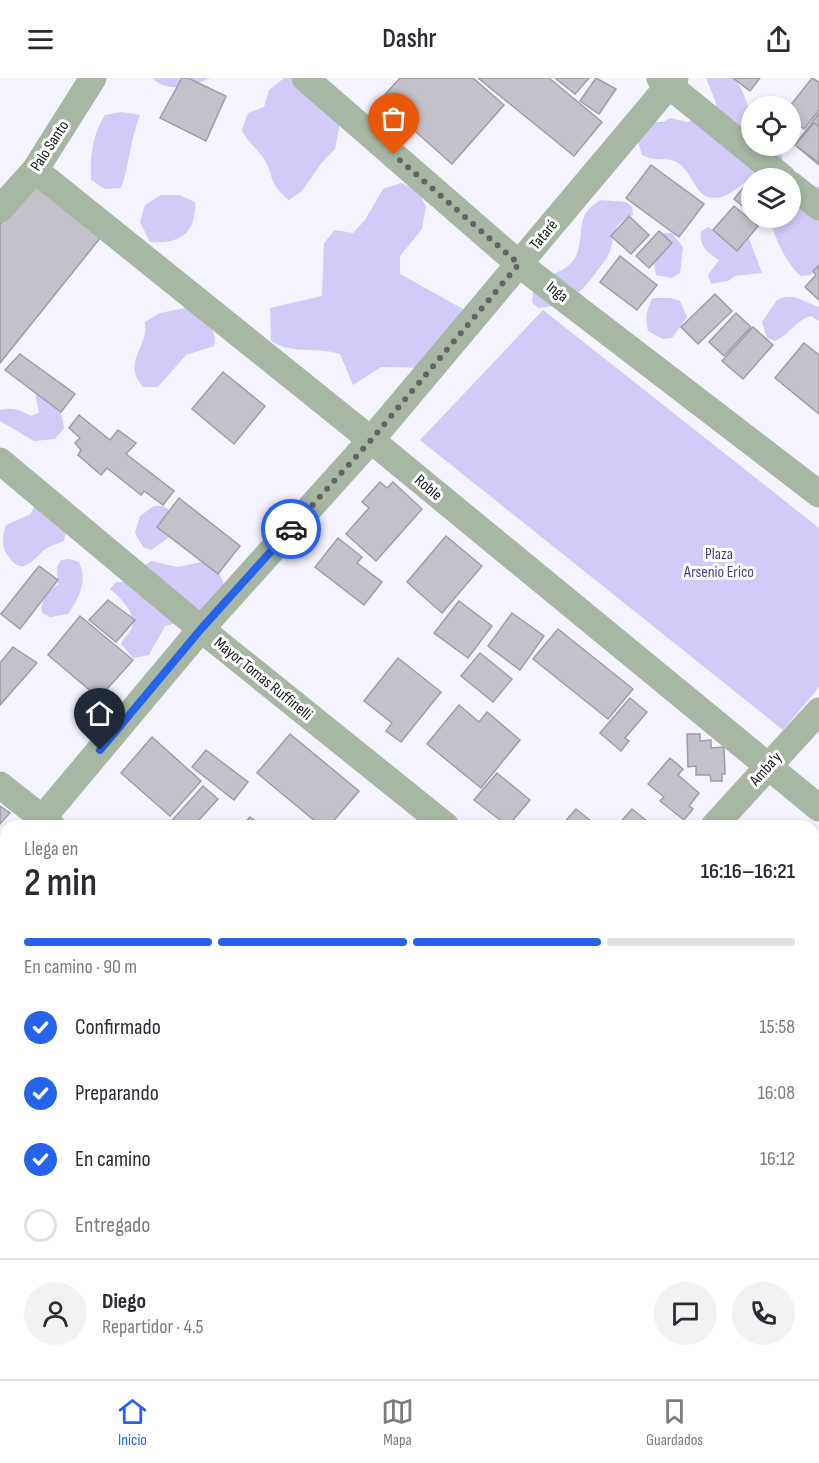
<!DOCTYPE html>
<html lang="es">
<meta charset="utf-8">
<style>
:root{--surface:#fff;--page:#f2f2f3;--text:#2b2b33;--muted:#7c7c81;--line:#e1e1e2;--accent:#2563eb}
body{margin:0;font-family:"Sofia Sans Condensed",sans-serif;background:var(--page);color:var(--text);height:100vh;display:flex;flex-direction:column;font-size:22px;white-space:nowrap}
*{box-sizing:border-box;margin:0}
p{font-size:20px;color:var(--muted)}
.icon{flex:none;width:33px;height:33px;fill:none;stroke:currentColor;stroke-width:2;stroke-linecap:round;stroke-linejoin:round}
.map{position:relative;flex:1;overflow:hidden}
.drawer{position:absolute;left:0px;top:742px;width:819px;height:560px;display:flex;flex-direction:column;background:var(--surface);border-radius:18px 18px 0 0;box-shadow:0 3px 9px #0003}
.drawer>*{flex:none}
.fabs{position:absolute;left:741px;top:18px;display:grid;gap:12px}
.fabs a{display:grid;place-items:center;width:60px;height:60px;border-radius:50%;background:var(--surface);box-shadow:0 3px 9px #0003;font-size:30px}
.pin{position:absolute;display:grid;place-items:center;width:51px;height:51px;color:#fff;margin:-62px -26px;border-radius:50% 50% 50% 0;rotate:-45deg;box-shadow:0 0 6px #0007}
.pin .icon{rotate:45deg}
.courier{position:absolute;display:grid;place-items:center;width:60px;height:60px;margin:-30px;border:4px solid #2563eb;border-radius:50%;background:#fff;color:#222;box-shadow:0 2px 8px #0007}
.summary em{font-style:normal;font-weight:600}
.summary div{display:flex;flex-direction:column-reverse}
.summary{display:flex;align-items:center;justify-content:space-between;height:102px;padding:0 24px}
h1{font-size:39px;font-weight:600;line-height:45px}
.bar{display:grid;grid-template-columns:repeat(4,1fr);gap:9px 6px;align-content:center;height:72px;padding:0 24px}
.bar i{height:8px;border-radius:4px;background:var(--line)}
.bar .current{background:var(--accent)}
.bar p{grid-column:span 4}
.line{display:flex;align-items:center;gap:15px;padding:0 24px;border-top:2px solid var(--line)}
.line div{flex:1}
.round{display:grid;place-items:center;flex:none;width:63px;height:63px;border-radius:32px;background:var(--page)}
ol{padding:0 24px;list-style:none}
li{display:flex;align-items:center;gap:18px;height:66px}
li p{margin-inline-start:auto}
li .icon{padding:6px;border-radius:50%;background:var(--accent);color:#fff;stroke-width:4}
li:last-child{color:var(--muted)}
li i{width:33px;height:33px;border:3px solid var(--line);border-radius:50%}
header{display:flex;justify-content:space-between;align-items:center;height:78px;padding:0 24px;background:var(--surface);font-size:27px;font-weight:600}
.tab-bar{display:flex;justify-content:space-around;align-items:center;height:84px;border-top:2px solid var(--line);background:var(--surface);font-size:16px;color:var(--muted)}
.tab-bar a{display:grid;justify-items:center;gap:3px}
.tab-bar .current{color:var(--accent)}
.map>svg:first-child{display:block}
.green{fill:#d2caf8}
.building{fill:#c3c2cb;stroke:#9f9da6;stroke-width:1.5}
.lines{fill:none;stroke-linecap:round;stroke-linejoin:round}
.minor{stroke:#a7b7a3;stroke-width:27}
.done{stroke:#646369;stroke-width:6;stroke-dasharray:0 10.8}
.route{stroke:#2563eb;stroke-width:8}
.labels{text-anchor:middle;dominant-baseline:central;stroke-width:6;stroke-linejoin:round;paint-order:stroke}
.street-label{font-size:16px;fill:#161519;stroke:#fff}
.park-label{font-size:16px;fill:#504080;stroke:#fff}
</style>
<header><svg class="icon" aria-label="menu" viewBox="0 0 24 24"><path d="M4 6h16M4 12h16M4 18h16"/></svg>Dashr<svg class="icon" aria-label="share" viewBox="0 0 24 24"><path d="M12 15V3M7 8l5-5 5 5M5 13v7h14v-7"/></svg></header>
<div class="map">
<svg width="819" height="1301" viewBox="0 0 819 1301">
<rect width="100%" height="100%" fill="#f5f3fd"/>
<g class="green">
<path d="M152 0H210C192 8 169 16 152 0Z"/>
<path d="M284 0H302L340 45 335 71 323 83 302 113 289 122C266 104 275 95 262 78 254 67 248 65 242 52L248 35 264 29 269 12Z"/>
<path d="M706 0H734C745 12 744 24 751 32L752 68H781C781 75 784 84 779 90 772 100 762 94 754 98 739 106 728 124 708 119 696 116 690 92 678 85 667 78 654 84 642 77L636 58 645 44H663L670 40 687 44 717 33 716 25Z"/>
<path d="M122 34 140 37C130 61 130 86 121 110L105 111 91 102C90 78 92 57 105 37Z"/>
<path d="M401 105 418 112 426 129 422 151 400 178V196L463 231 433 290 381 289 353 307 340 276C315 268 293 277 271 263L270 230 322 218 324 165 335 152 353 155 365 142 383 111Z"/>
<path d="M819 108V190L810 197 801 198C788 188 772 157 771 140H790L791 123Z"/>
<path d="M161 117H179L195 124C196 156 180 166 150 164L140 144 145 127Z"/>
<path d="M601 122 626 124 632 129 633 137C612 146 615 155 610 173 607 181 602 186 597 193 582 215 566 228 538 230L532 224 534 206C548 197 570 193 577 176 585 154 574 137 601 122Z"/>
<path d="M708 149 715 153 749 160 762 195 735 198 728 203 711 206 708 197 719 182C707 174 700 170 701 154Z"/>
<path d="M664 155H672L683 169 680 195 672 200 656 197C653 182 653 166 664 155Z"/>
<path d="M785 219H794L819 229V243L811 238C797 241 789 257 775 263L767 260 762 244 777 222Z"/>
<path d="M653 220H671L680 223 687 239 672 260 663 261 648 253C645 241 646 230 653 220Z"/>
<path d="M185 230C199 238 219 248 214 268L186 277 158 309H143C121 283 149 270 145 244L160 235Z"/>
<polygon points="543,232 819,450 819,609 783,652 420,362"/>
<path d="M34 309 60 330 64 350 55 361 34 363 0 343V332C12 329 20 332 31 338L39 335Z"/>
<path d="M38 419 67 450 64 463C57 466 48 468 43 473 28 487 21 498 6 475 1 467 3 455 6 447L31 436Z"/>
<polygon points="154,428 163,428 171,433 171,458 151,472 143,469 135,455 140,438"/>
<path d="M69 481 79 484C88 503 79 520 68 536L50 539 42 535C40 521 48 515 58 506L57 489 61 482Z"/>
<path d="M151 483 178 489 205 483C230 501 225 509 214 535L165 548 149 577 133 580 121 566C124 560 130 555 132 549 137 536 119 518 110 511L116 504H134L144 488Z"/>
<polygon points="181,1296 328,1296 334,1301 177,1301"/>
</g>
<g class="building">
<polygon points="182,0 188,0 226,18 206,63 160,40"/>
<polygon points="400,0 473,0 504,27 452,86 380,22"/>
<polygon points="478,0 549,0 602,44 574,78"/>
<polygon points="555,0 589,0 575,16"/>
<polygon points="596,0 616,11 599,36 580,23"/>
<polygon points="733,0 760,0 750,13"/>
<polygon points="812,0 819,4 819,32 804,51 790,40 790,28"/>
<polygon points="819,35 819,87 795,67"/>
<polygon points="814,45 819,48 819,85 795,67"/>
<polygon points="651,87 704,126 679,159 626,120"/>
<polygon points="747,105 752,110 752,136 734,121"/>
<polygon points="34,107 101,159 0,285 0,146"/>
<polygon points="734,128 758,148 737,173 713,152"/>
<polygon points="629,138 649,157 631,176 611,158"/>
<polygon points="659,153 672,165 649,190 636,178"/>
<polygon points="620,178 657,207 637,232 600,204"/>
<polygon points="819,187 819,222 805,209 816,197 813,193"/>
<polygon points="715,216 732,233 698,266 681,249"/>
<polygon points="736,235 751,249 724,278 709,264"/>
<polygon points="753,249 773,267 743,301 722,283"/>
<polygon points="804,265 819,277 819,336 775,300"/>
<polygon points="20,276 75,316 61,334 5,292"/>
<polygon points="223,294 265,328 234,366 192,331"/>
<polygon points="79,337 110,362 118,352 136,365 126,376 174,413 163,427 144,413 141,417 107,390 101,397 78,377 81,372 75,365 80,360 69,350"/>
<polygon points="380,404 387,410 393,404 422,431 376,483 346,456 369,430 362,424"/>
<polygon points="179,420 240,468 218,496 157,449"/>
<polygon points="446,458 482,488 442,535 407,504"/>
<polygon points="338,460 362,479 357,485 382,504 364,527 315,489"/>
<polygon points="39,488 58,502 20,551 1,536"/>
<polygon points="108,522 135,542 116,564 89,542"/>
<polygon points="459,523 492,548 468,580 434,555"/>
<polygon points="512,535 544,558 520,592 488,568"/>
<polygon points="80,538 133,582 99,620 48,577"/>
<polygon points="558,551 633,611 608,641 533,581"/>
<polygon points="13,569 37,585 0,627 0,585"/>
<polygon points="480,575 512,601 493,624 461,598"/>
<polygon points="398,580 441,614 401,664 386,653 392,645 364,623"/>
<polygon points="630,620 647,634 625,660 629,663 621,673 600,655"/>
<polygon points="459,627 479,644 487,634 520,662 481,710 427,666"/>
<polygon points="290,656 359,713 329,748 321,748 257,695"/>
<polygon points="687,656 700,656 700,663 711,662 711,670 724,669 725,696 722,696 722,703 711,703 710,697 696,697 696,688 688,689"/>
<polygon points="152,659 201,703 170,738 121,695"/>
<polygon points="206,672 248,704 234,722 192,689"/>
<polygon points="670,680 683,691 678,697 699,715 689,728 693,731 684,742 660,723 664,719 648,706"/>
<polygon points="497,695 530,722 508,748 474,722"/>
<polygon points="203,708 218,721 199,742 206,748 167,748"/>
<polygon points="0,728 10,735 0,746"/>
<polygon points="576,731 597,748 565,748 563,746"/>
<polygon points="632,731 653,748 617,748"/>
<polygon points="250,739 262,748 242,748"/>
<polygon points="817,760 819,762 819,781 813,788 813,764"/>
<polygon points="819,785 819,802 813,797 813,792"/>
<polygon points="813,799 819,804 819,811 813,818"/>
<polygon points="6,823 6,850 0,846 0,830"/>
<polygon points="6,935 6,954 0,950 0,942"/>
<polygon points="0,1091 6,1095 6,1112 0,1118"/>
<polygon points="0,1168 6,1173 6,1180 0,1188"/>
<polygon points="6,1243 6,1278 0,1273 0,1250"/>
<polygon points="11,1296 28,1296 25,1301 17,1301"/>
<polygon points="34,1296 83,1296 79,1301 52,1301 47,1297 40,1301"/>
</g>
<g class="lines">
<g class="minor">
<polyline points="305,0 519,186 819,416"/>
<polyline points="660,0 783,100"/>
<polyline points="35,92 371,362 819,730"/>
<polyline points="790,106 819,129"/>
<polyline points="0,131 35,92 93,0"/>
<polyline points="0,383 201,551 446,748"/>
<polyline points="0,707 52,748"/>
<polyline points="36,748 201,551 371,362 675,0"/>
<polyline points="714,748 819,633"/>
<polyline points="0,791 6,784"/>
<polyline points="0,1018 6,1023"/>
<polyline points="813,1027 819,1032"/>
<polyline points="130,1301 134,1296"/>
</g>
</g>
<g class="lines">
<polyline class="done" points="291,451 371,362 519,186 394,77"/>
<polyline class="route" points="100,672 201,551 291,451"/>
</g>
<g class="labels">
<g class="street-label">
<text transform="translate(50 68) rotate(-57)">Palo Santo</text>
<text transform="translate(544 157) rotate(-50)">Tataré</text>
<text transform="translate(557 214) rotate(38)">Inga</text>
<text transform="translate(428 410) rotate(40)">Roble</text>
<text transform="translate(263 601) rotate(39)">Mayor Tomas Ruffinelli</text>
<text transform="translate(766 691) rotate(-48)">Amba'y</text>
</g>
<g class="park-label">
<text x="719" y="476">Plaza<tspan x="719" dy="18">Arsenio Erico</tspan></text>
</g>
</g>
</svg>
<div class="fabs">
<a><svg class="icon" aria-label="locate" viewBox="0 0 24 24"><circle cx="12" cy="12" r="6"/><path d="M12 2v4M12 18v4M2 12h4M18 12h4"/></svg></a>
<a><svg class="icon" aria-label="layers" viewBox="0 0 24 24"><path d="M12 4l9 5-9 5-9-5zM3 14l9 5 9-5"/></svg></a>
</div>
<div class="pin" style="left:394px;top:77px;background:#ea580c"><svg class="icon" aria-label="bag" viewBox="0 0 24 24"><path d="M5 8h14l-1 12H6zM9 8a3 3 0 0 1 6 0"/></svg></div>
<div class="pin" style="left:100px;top:672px;background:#1f2937"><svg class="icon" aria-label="home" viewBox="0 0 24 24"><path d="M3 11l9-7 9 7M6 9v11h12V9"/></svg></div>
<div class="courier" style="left:291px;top:451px"><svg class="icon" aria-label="car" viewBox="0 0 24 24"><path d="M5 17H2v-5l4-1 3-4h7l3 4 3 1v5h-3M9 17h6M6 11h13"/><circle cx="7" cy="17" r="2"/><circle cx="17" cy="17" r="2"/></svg></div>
<section class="drawer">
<div class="summary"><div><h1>2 min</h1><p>Llega en</p></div><em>16:16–16:21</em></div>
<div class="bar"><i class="current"></i><i class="current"></i><i class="current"></i><i></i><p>En camino · 90 m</p></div>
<ol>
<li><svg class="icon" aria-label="check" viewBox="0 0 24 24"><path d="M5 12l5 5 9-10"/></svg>Confirmado<p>15:58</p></li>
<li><svg class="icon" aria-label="check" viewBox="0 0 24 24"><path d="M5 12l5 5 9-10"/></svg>Preparando<p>16:08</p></li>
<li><svg class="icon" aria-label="check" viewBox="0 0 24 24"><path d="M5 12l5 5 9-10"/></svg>En camino<p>16:12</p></li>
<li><i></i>Entregado</li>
</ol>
<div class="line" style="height:108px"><a class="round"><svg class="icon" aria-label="person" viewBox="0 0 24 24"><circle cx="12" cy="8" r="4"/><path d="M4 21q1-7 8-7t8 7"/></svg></a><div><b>Diego</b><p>Repartidor · 4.5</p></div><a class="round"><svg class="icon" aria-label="chat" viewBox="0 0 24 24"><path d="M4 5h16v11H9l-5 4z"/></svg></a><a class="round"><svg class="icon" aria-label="phone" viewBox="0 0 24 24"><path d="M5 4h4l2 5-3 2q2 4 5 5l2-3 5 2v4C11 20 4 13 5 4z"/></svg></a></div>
</section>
</div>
<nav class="tab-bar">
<a class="current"><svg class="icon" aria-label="home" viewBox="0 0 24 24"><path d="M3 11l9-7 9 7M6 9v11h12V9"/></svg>Inicio</a>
<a><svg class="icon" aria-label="map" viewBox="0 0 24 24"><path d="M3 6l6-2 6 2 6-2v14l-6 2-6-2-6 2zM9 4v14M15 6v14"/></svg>Mapa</a>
<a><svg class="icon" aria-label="saved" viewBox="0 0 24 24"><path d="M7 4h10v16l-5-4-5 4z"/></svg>Guardados</a>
</nav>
